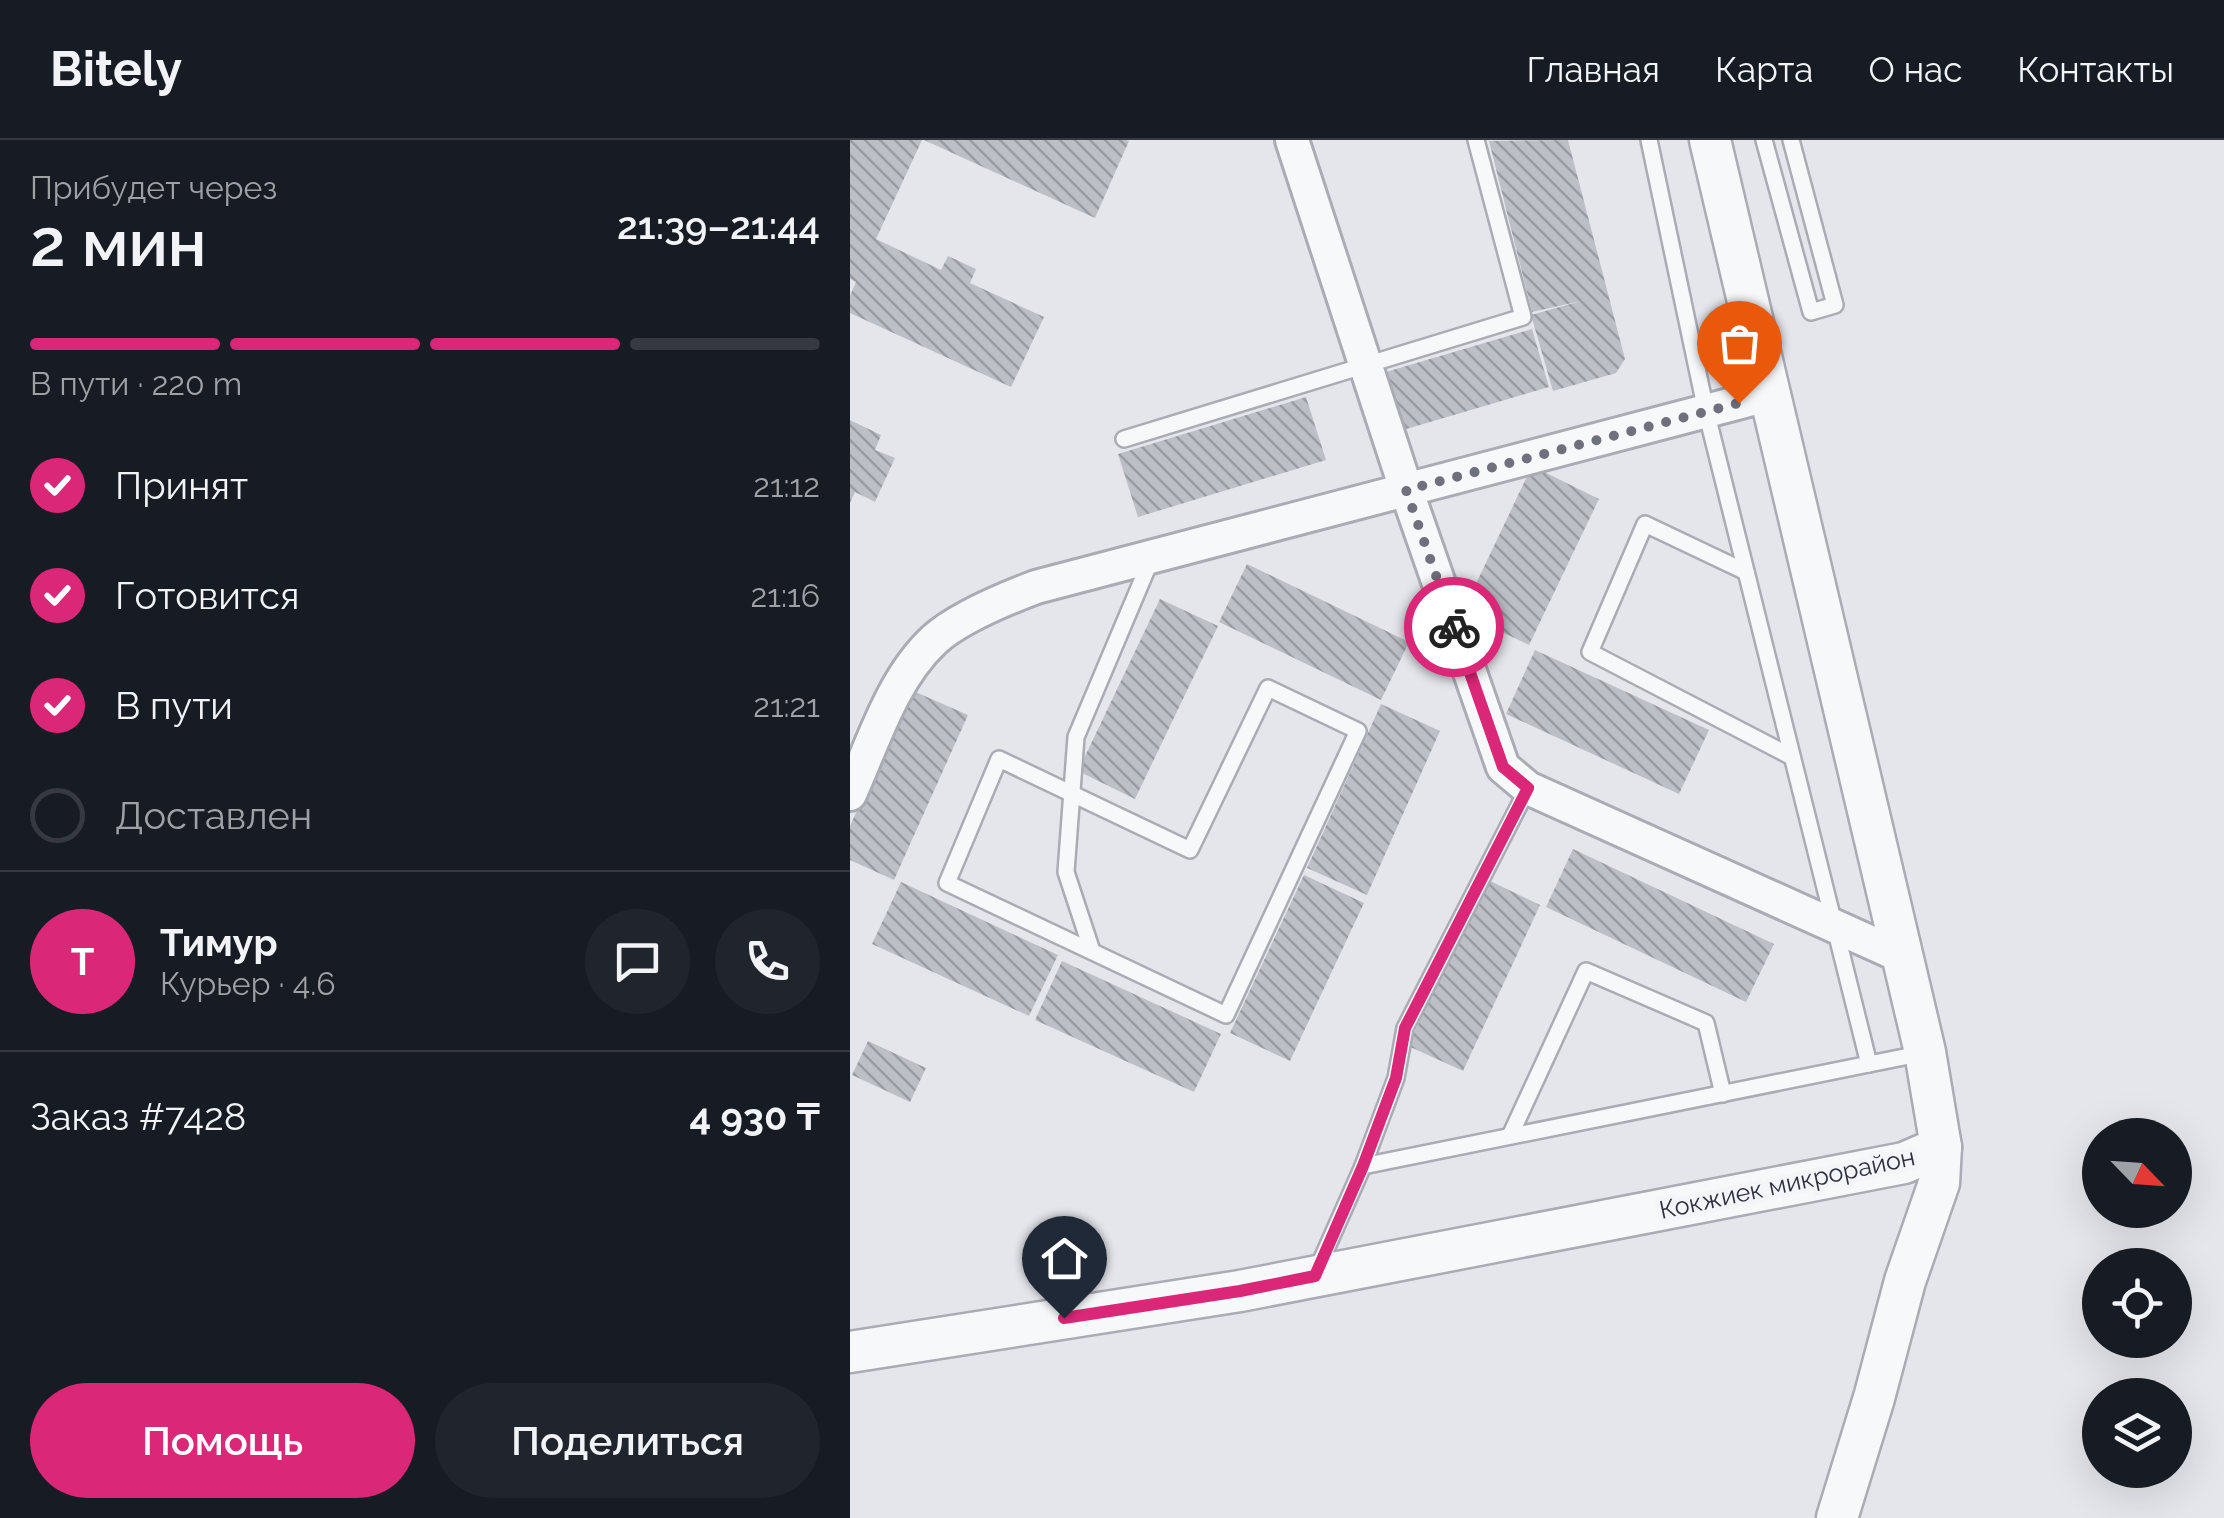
<!DOCTYPE html>
<html lang="ru">
<meta charset="utf-8">
<style>
:root{--surface:#171b24;--page:#20242c;--text:#f1f3f6;--muted:#9ea1a6;--line:#363941;--accent:#db2777}
body{margin:0;font-family:Raleway,sans-serif;background:var(--page);color:var(--text);height:100vh;display:flex;flex-direction:column;font-size:38px;white-space:nowrap}
*{box-sizing:border-box;margin:0}
p{font-size:32px;color:var(--muted)}
.icon{flex:none;width:55px;height:55px;fill:none;stroke:currentColor;stroke-width:2;stroke-linecap:round;stroke-linejoin:round}
.map{position:relative;flex:1;overflow:hidden}
.side{display:flex;flex-direction:column;background:var(--surface);width:850px}
.side>*{flex:none}
.needle{width:65px;rotate:115deg}
.fabs{position:absolute;left:1232px;top:978px;display:grid;gap:20px}
.fabs a{display:grid;place-items:center;width:110px;height:110px;border-radius:50%;background:var(--surface);box-shadow:0 10px 40px #0002;font-size:50px}
.pin{position:absolute;display:grid;place-items:center;width:85px;height:85px;color:#fff;margin:-102px -42px;border-radius:50% 50% 50% 0;rotate:-45deg;box-shadow:0 0 10px #0007}
.pin .icon{rotate:45deg}
.courier{position:absolute;display:grid;place-items:center;width:100px;height:100px;margin:-50px;border:8px solid #db2777;border-radius:50%;background:#fff;color:#222;box-shadow:0 2px 12px #0007}
.head em{font-style:normal;font-weight:600}
.head div{display:flex;flex-direction:column-reverse}
.head{display:flex;align-items:center;justify-content:space-between;height:170px;padding:0 30px}
h1{font-size:65px;font-weight:600;line-height:75px}
.bar{display:grid;grid-template-columns:repeat(4,1fr);gap:15px 10px;align-content:center;height:120px;padding:0 30px}
.bar i{height:12px;border-radius:8px;background:var(--line)}
.bar .on{background:var(--accent)}
.bar p{grid-column:span 4}
.line{display:flex;align-items:center;gap:25px;padding:0 30px;border-top:2px solid var(--line)}
.line div{flex:1}
.round{display:grid;place-items:center;flex:none;width:105px;height:105px;border-radius:52px;background:var(--page)}
ol{padding:0 30px;list-style:none}
li{display:flex;align-items:center;gap:30px;height:110px}
li p{margin-inline-start:auto}
li .icon{padding:10px;border-radius:50%;background:var(--accent);color:#fff;stroke-width:4}
li:last-child{color:var(--muted)}
li i{width:55px;height:55px;border:5px solid var(--line);border-radius:50%}
.primary-button{display:flex;gap:20px;margin-top:auto;padding:20px 30px}
.primary-button a{flex:1;height:115px;border-radius:60px;background:var(--accent);color:#fff;font-size:40px;font-weight:600;line-height:115px;text-align:center}
.primary-button a+a{background:var(--page);color:var(--text)}
header{display:flex;align-items:center;gap:60px;box-sizing:border-box;height:140px;padding:0 50px;background:var(--surface);border-bottom:2px solid var(--line)}
header strong{font-size:48px}
nav{display:flex;gap:55px;margin-inline-start:auto;font-size:35px}
main{display:flex;flex:1;min-height:0}
.map>svg:first-child{display:block}
.building{fill:url(#building-back-hatch)}
.lines{fill:none;stroke-linecap:round;stroke-linejoin:round}
.service-casing{stroke:#aaacb5;stroke-width:20}
.minor-casing{stroke:#aaacb5;stroke-width:38}
.tertiary-casing{stroke:#aaacb5;stroke-width:45}
.service{stroke:#f7f8fa;stroke-width:15}
.minor{stroke:#f7f8fa;stroke-width:32}
.tertiary{stroke:#f7f8fa;stroke-width:40}
.done{stroke:#6e707d;stroke-width:10;stroke-dasharray:0 18}
.route{stroke:#db2777;stroke-width:12}
.labels{text-anchor:middle;dominant-baseline:central;stroke-width:10;stroke-linejoin:round;paint-order:stroke}
.street-label{font-size:25px;fill:#2e3142;stroke:#f4f5f8}
</style>
<header>
<strong>Bitely</strong>
<nav><a>Главная</a><a>Карта</a><a>О нас</a><a>Контакты</a></nav>
</header>
<main>
<section class="side">
<div class="head"><div><h1>2 мин</h1><p>Прибудет через</p></div><em>21:39–21:44</em></div>
<div class="bar"><i class="on"></i><i class="on"></i><i class="on"></i><i></i><p>В пути · 220 m</p></div>
<ol>
<li><svg class="icon" aria-label="check" viewBox="0 0 24 24"><path d="M5 12l5 5 9-10"/></svg>Принят<p>21:12</p></li>
<li><svg class="icon" aria-label="check" viewBox="0 0 24 24"><path d="M5 12l5 5 9-10"/></svg>Готовится<p>21:16</p></li>
<li><svg class="icon" aria-label="check" viewBox="0 0 24 24"><path d="M5 12l5 5 9-10"/></svg>В пути<p>21:21</p></li>
<li><i></i>Доставлен</li>
</ol>
<div class="line" style="height:180px"><b class="round" style="background:var(--accent);color:#fff">Т</b><div><b>Тимур</b><p>Курьер · 4.6</p></div><a class="round"><svg class="icon" aria-label="chat" viewBox="0 0 24 24"><path d="M4 5h16v11H9l-5 4z"/></svg></a><a class="round"><svg class="icon" aria-label="phone" viewBox="0 0 24 24"><path d="M5 4h4l2 5-3 2q2 4 5 5l2-3 5 2v4C11 20 4 13 5 4z"/></svg></a></div>
<div class="line" style="height:130px"><div>Заказ #7428</div><b>4 930 ₸</b></div>
<div class="primary-button"><a>Помощь</a><a>Поделиться</a></div>
</section>
<div class="map">
<svg width="1374" height="1378" viewBox="0 0 1374 1378">
<defs>
<pattern id="building-back-hatch" width="6" height="6" patternUnits="userSpaceOnUse" patternTransform="scale(2.5)"><rect width="6" height="6" fill="#bdbfc7"/><path d="M-1 5l2 2M0 0l6 6M5-1l2 2" fill="none" stroke="#9a9ca3"/></pattern>
</defs>
<rect width="100%" height="100%" fill="#e5e6eb"/>
<g class="building">
<polygon points="0,0 72,0 26,99 91,130 98,116 126,129 120,143 194,177 161,247 0,173 0,156 6,142 0,139"/>
<polygon points="74,0 276,0 279,1 245,78"/>
<polygon points="718,0 775,219 766,233 703,251 681,175 731,161 682,172 639,1"/>
<polygon points="682,189 699,247 546,292 529,234"/>
<polygon points="456,257 476,320 288,377 268,314"/>
<polygon points="0,280 31,295 25,310 45,318 25,362 5,352 0,363"/>
<polygon points="682,326 749,359 679,505 612,473"/>
<polygon points="397,424 559,502 531,560 369,482"/>
<polygon points="310,459 368,486 285,659 228,631"/>
<polygon points="685,510 859,590 829,654 656,574"/>
<polygon points="61,550 118,575 44,740 0,720 0,686"/>
<polygon points="531,564 590,591 517,755 457,728"/>
<polygon points="723,709 924,804 896,862 696,767"/>
<polygon points="454,735 514,763 440,921 380,893"/>
<polygon points="636,739 690,765 613,931 558,906"/>
<polygon points="51,742 208,815 179,876 22,804"/>
<polygon points="212,821 371,894 344,952 185,880"/>
<polygon points="18,901 76,928 60,962 2,935"/>
</g>
<g class="lines">
<g class="service-casing">
<g id="service">
<polyline points="914,0 961,172 985,165 941,0"/>
<polyline points="274,299 673,177 626,0"/>
<polyline points="896,432 795,384 740,512 942,617"/>
<polygon points="418,548 508,591 376,875 97,743 149,619 340,710"/>
<polyline points="242,811 216,732 226,597 302,417"/>
<polyline points="1019,924 1074,913"/>
<polyline points="660,996 736,831 856,883 873,954"/>
<polyline points="513,1026 546,938 555,888 678,648"/>
<polyline points="466,1132 513,1026 1019,924 856,271 799,0"/>
</g>
</g>
<g class="minor-casing">
<g id="minor">
<polyline points="442,0 556,349 653,627 678,648 1053,817"/>
<path d="M0 654C23 603 42 539 84 500 107 479 157 458 186 447L921 254"/>
</g>
</g>
<g class="tertiary-casing">
<g id="tertiary">
<polyline points="860,0 1075,912 1091,1007 1089,1043 1055,1141 1024,1258 987,1378"/>
<polyline points="0,1212 390,1151 1054,1023 1091,1007"/>
</g>
</g>
<use href="#service" class="service"/>
<use href="#minor" class="minor"/>
<use href="#tertiary" class="tertiary"/>
</g>
<g class="lines">
<polyline class="done" points="604,487 556,350 889,263"/>
<polyline class="route" points="214,1178 390,1151 465,1136 513,1026 546,938 555,888 678,648 653,627 604,487"/>
</g>
<g class="labels">
<g class="street-label">
<text transform="translate(937 1043) rotate(-12)">Кокжиек микрорайон</text>
</g>
</g>
</svg>
<div class="fabs">
<a><svg class="needle" viewBox="-14 -14 28 28"><path d="M0-13l5 13h-10z" fill="#e53935"/><path d="M0 13l5-13h-10z" fill="#9ea1a6"/></svg></a>
<a><svg class="icon" aria-label="locate" viewBox="0 0 24 24"><circle cx="12" cy="12" r="6"/><path d="M12 2v4M12 18v4M2 12h4M18 12h4"/></svg></a>
<a><svg class="icon" aria-label="layers" viewBox="0 0 24 24"><path d="M12 4l9 5-9 5-9-5zM3 14l9 5 9-5"/></svg></a>
</div>
<div class="pin" style="left:889px;top:263px;background:#ea580c"><svg class="icon" aria-label="bag" viewBox="0 0 24 24"><path d="M5 8h14l-1 12H6zM9 8a3 3 0 0 1 6 0"/></svg></div>
<div class="pin" style="left:214px;top:1178px;background:#1f2937"><svg class="icon" aria-label="home" viewBox="0 0 24 24"><path d="M3 11l9-7 9 7M6 9v11h12V9"/></svg></div>
<div class="courier" style="left:604px;top:487px"><svg class="icon" aria-label="bike" viewBox="0 0 24 24"><circle cx="6" cy="16" r="4"/><circle cx="18" cy="16" r="4"/><path d="M6 16l4-8h5l3 8M10 8l3 8H6M13 5h3"/></svg></div>
</div>
</main>
